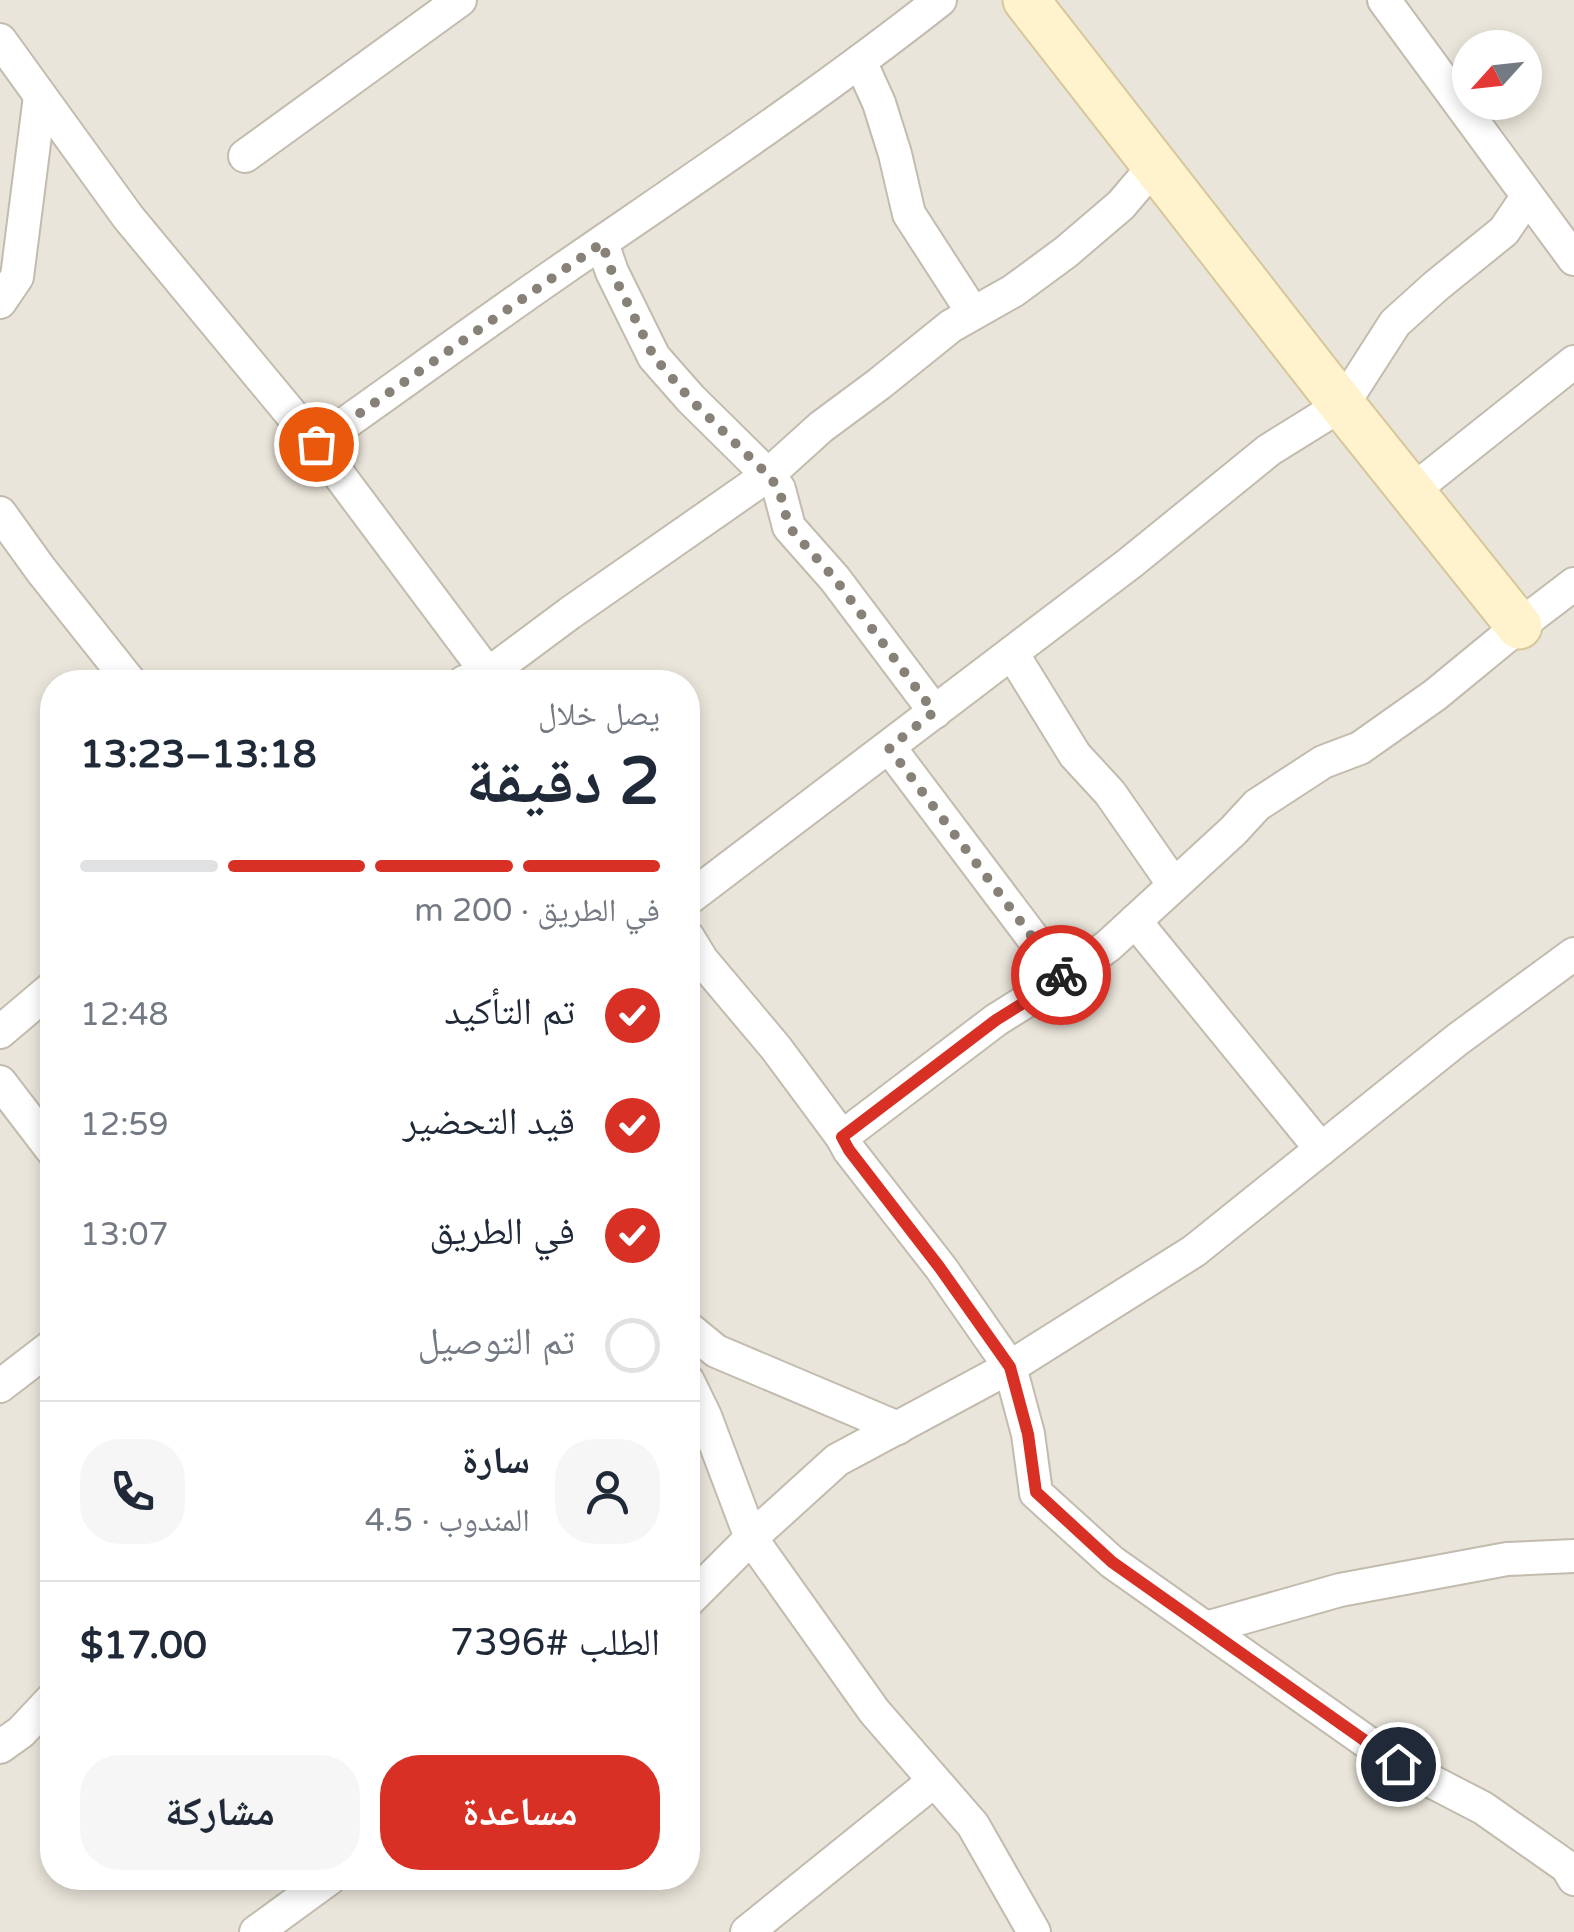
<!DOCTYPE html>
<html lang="ar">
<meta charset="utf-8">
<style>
:root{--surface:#fff;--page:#f6f6f7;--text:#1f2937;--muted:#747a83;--line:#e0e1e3;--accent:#d93025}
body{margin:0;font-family:"Varela Round","Noto Naskh Arabic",sans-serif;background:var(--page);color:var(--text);direction:rtl;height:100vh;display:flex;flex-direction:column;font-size:38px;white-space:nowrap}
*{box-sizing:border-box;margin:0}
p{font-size:32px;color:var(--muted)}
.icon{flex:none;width:55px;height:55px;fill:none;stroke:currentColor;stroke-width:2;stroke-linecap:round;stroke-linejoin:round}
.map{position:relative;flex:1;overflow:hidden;direction:ltr}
.sheet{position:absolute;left:40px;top:670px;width:660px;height:1220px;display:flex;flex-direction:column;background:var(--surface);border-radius:40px;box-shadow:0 5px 15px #0003;direction:rtl}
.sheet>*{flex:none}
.needle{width:65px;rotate:243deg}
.buttons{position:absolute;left:1452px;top:30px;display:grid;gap:20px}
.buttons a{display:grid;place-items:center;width:90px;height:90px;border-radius:50%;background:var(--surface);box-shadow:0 5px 15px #0003;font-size:50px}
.pin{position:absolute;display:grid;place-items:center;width:85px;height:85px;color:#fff;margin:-42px;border:5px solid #fff;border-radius:50%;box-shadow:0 2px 10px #0007}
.courier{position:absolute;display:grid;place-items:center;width:100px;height:100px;margin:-50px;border:8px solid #d93025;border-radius:50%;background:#fff;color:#222;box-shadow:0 2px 12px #0007}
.headline em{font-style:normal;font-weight:700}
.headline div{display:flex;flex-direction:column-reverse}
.headline{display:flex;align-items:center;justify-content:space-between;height:170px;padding:0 40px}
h1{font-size:65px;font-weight:700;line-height:75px}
.bar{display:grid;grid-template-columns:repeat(4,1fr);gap:15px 10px;align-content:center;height:120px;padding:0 40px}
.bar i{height:12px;border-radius:8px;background:var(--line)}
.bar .active{background:var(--accent)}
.bar p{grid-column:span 4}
.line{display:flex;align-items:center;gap:25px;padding:0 40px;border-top:2px solid var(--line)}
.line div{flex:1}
.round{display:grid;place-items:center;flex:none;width:105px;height:105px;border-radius:40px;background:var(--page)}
ol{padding:0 40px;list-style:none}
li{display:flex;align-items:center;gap:30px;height:110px}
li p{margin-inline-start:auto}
li .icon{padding:10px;border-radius:50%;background:var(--accent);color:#fff;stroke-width:4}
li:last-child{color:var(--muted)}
li i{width:55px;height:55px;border:5px solid var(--line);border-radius:50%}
.cta{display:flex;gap:20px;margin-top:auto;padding:20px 40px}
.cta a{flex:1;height:115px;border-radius:40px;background:var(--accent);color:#fff;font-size:40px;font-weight:700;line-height:115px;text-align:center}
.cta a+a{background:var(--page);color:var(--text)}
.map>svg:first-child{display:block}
.residential{fill:#eae5da;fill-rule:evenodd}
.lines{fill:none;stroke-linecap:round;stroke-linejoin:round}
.street-casing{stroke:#c2bbae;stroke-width:36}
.secondary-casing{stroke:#d6c79b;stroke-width:49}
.street{stroke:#fff;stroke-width:32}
.secondary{stroke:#fff3cd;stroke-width:45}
.done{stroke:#878178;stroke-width:10;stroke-dasharray:0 18}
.route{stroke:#d93025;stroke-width:12}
</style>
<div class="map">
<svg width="1574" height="1932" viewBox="0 0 1574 1932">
<rect width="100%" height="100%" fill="#f6f3ec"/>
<path class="residential" d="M0 0H1574V1932H0ZM1470 48H1525V102H1470ZM52 682H688V1878H52Z"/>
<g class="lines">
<g class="street-casing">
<g id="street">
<polyline points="1384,0 1574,259"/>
<polyline points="0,40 128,217 316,444 494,682"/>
<polyline points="860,61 879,103 895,154 909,214 973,313"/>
<polyline points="245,156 460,0"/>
<polyline points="602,243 612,272 654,357 691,399 768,475 779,489 789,527 835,579 935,712"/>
<polyline points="0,302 17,277 40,96"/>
<path d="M316 444C397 387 476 329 557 273 686 184 817 97 940 0"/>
<polyline points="1412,491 1574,362"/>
<polyline points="0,513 41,570 130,682"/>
<polyline points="1012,653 1075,755 1110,793 1174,885"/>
<polyline points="464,682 488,674 570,613 768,475 821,427 879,384 951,326 1013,291 1066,252 1121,205 1155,165"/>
<polyline points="889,747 1063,978"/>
<polyline points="688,899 1130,563 1269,450 1343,404 1395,323 1436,286 1504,231 1527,197"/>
<polyline points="1135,921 1321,1149"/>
<polyline points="688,937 702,960 776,1048 842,1137 849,1150 941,1268 1010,1367 1028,1434 1036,1493 1112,1562 1398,1764 1483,1808 1567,1867 1574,1879"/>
<polyline points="0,1032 52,988"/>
<polyline points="0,1082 52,1150"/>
<polyline points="842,1137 996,1020 1063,978 1108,946 1233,831 1257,805 1323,762 1360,748 1435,695 1519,626 1574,584"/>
<polyline points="688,1328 716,1351 898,1428"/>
<polyline points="688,1381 705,1416 751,1538 874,1711 973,1825 1034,1932"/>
<polyline points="0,1386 52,1346"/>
<polyline points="688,1601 751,1538 837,1460 1010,1367 1194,1251 1458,1039 1574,954"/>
<polyline points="1206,1628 1340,1590 1507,1559 1574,1556"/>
<polyline points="0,1747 21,1732 52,1699"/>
<polyline points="256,1932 330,1878"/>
<polyline points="747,1932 934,1781"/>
</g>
</g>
<g class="secondary-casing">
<polyline id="secondary" points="1026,0 1323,381 1519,626"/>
</g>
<use href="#street" class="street"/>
<use href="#secondary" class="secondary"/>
</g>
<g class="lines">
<polyline class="done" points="316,444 602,243 612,272 654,357 691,400 768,475 779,489 789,527 835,579 934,712 889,748 1061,975"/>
<polyline class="route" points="1061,975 1063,978 996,1020 842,1137 849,1150 940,1268 1010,1367 1028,1434 1036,1492 1112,1562 1398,1764"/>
</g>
</svg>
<div class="buttons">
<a><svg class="needle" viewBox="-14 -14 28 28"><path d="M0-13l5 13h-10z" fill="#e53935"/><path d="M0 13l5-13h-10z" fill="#747a83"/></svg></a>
</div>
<div class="pin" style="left:316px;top:444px;background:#ea580c"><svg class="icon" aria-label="bag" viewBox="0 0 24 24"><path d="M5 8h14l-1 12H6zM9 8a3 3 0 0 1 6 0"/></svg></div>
<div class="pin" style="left:1398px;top:1764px;background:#1f2937"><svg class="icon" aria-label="home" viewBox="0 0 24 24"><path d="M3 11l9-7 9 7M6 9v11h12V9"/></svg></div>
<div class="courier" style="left:1061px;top:975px"><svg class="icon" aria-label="bike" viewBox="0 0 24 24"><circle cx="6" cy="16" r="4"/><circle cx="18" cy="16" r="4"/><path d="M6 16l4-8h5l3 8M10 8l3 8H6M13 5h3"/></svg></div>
<section class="sheet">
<div class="headline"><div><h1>2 دقيقة</h1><p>يصل خلال</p></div><em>13:18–13:23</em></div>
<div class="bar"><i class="active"></i><i class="active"></i><i class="active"></i><i></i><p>في الطريق · 200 m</p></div>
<ol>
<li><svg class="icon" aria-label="check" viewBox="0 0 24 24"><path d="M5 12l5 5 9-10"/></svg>تم التأكيد<p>12:48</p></li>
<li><svg class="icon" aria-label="check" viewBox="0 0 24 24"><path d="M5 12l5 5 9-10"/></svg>قيد التحضير<p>12:59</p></li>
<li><svg class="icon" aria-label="check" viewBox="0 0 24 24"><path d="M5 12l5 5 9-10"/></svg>في الطريق<p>13:07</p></li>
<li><i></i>تم التوصيل</li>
</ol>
<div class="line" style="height:180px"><a class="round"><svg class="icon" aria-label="person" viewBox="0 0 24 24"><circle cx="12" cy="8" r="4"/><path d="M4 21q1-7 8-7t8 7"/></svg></a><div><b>سارة</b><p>المندوب · 4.5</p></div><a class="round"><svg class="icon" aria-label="phone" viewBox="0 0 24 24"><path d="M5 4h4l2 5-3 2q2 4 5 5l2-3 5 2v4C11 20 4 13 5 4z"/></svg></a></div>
<div class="line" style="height:130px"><div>الطلب #7396</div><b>$17.00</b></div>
<div class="cta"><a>مساعدة</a><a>مشاركة</a></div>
</section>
</div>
